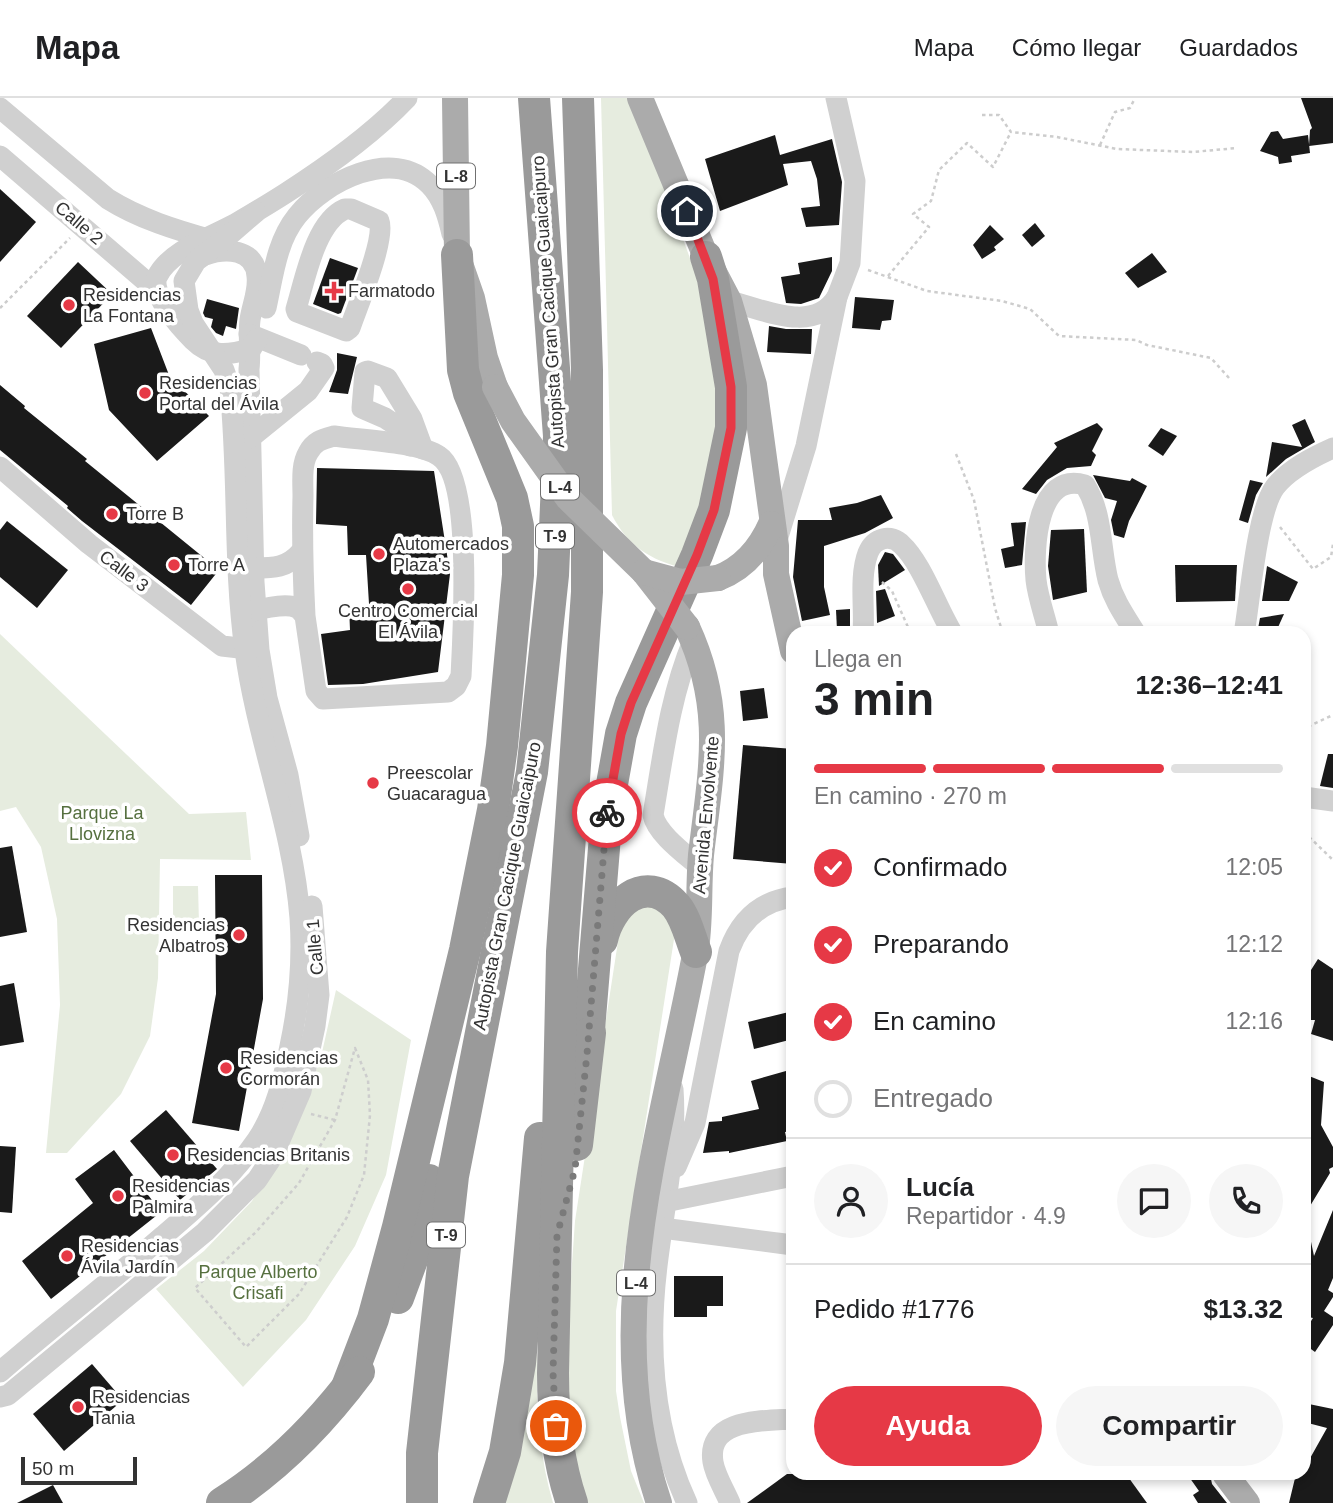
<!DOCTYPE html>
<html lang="es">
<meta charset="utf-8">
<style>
:root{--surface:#fff;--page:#f6f6f6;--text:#202124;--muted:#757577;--line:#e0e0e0;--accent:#e63946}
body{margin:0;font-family:Arial,sans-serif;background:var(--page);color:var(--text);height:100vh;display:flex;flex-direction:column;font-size:26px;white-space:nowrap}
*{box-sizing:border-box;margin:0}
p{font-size:23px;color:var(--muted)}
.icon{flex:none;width:38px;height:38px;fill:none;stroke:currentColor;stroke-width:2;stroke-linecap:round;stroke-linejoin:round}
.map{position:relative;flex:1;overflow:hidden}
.drawer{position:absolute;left:786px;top:528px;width:525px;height:854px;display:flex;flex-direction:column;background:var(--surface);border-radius:21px;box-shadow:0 4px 10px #0003}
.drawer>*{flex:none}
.scale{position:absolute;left:21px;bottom:18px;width:116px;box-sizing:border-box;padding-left:7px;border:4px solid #333;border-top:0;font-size:19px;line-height:24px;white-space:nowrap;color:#333;-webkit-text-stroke:5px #fff;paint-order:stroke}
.pin{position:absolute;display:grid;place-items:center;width:60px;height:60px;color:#fff;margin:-30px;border:4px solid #fff;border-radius:50%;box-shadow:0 2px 7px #0007}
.courier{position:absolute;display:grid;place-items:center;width:70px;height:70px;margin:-35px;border:5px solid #e63946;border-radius:50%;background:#fff;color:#222;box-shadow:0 2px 9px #0007}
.head em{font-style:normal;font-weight:700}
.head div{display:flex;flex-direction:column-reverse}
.head{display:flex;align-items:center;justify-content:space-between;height:119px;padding:0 28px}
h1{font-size:46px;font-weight:700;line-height:52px}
.bar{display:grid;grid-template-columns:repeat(4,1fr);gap:10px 7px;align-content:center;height:84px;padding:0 28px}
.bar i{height:9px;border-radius:5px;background:var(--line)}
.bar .active{background:var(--accent)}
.bar p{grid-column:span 4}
.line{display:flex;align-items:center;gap:18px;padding:0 28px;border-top:2px solid var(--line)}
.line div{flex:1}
.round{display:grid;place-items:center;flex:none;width:74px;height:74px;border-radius:37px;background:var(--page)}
ol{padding:0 28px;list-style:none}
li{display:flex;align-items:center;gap:21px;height:77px}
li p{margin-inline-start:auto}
li .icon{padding:7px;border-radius:50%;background:var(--accent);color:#fff;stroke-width:4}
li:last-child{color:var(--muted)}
li i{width:38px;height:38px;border:4px solid var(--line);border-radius:50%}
.button{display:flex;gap:14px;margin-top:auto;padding:14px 28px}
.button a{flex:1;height:80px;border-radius:42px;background:var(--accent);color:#fff;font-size:28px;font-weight:700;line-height:80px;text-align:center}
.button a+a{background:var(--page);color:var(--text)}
header{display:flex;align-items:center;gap:42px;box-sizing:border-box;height:98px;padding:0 35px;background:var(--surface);border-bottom:2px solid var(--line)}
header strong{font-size:33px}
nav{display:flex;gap:38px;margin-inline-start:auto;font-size:24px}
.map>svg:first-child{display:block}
.green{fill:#e6ecdf}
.building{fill:#1a1a1a}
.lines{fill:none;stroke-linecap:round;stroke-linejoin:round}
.path{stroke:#cdcdcd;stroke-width:2.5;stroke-dasharray:3.5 3.5;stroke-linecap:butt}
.minor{stroke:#d0d0d0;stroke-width:21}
.major{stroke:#ababab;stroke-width:26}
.highway{stroke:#9a9a9a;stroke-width:32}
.major-bridge{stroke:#ababab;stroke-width:26}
.done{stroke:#7a7a7a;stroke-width:7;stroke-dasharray:0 12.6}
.route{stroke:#e63946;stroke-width:9}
.poi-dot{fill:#e63946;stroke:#fff;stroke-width:2.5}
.labels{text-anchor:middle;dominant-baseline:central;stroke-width:7;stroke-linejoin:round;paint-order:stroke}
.shield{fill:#fff;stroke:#707070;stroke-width:2}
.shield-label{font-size:16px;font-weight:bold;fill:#333}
.street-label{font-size:18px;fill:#333;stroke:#fff}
.poi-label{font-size:18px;fill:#333;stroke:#fff;text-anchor:start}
.park-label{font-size:18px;fill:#56703f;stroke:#fff}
</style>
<header>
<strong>Mapa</strong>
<nav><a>Mapa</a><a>Cómo llegar</a><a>Guardados</a></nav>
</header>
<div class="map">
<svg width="1333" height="1405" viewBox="0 0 1333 1405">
<rect width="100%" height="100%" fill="#fff"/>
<g class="green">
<path d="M601 0H632L700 188 709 226 718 319 712 366 684 470C651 463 627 447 612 417Z"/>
<polygon points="0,536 189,716 246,714 251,762 160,761 158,880 150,938 121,996 67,1055 46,1055 60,907 57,821 41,749 16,709 0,713"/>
<polygon points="173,788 198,788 199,826 173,826"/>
<polygon points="645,802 677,822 616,1213 616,1293 620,1319 631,1373 644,1405 582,1405 570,1354 568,1223 575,1123 621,824"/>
<polygon points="336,892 411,942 386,1077 355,1148 306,1222 243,1289 156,1191 204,1153 252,1103 293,1035 321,959"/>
<path d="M544 1117C540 1211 526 1313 553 1405H498Z"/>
</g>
<g class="building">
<polygon points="1301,0 1333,0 1333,45 1309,48 1310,32 1312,30"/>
<polygon points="1278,33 1283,41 1308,37 1310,55 1291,58 1292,64 1279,66 1278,59 1260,53 1271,34"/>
<polygon points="775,37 780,57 832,41 842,84 839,127 806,129 801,110 820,108 817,81 811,63 783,66 788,87 720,113 705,61"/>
<polygon points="0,91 36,124 0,164"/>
<polygon points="1035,125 1045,138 1032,149 1022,137"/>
<polygon points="990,127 1004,141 994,149 996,152 982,161 973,147"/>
<polygon points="1152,155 1167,174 1138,190 1125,175"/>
<polygon points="832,159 832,173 819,200 801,206 786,205 781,179 800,176 798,165"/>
<polygon points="330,160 358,170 341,215 338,216 313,206"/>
<polygon points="78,164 112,196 61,250 27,218"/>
<polygon points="855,199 894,202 891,222 882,223 880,232 852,230"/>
<polygon points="207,201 239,210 236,231 226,228 223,238 216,235 211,229 213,221 205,219 203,215"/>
<polygon points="769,228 786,231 812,231 811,256 767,254"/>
<polygon points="151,230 169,277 209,318 157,363 109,312 94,246"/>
<polygon points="337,255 357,259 348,296 329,294 337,272"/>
<polygon points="0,287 25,308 24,310 87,361 85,363 219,472 191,507 82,423 67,410 68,408 0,352"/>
<polygon points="1305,321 1315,344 1286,361 1266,379 1272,344 1302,349 1292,327"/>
<polygon points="1097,325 1103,331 1092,353 1096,357 1091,368 1067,370 1047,382 1036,396 1022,391 1057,349 1054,345"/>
<polygon points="1161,330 1177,338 1163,358 1148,348"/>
<polygon points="317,370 434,373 450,476 438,574 363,586 328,587 321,536 350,532 349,508 369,506 366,457 348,457 347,428 316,426"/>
<polygon points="1093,377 1130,383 1132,380 1147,388 1129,423 1124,440 1114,437 1111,422 1117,403 1105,400"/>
<polygon points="1250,382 1263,385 1256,397 1248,425 1239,422"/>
<polygon points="881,397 893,420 865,435 824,448 824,489 830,517 802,523 793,479 798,422 832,422 829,410 857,405"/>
<polygon points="7,423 68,472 37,510 0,479 0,432"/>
<polygon points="1026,424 1022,467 1005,470 1001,451 1014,448 1011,425"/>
<polygon points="1084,431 1087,494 1053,502 1048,468 1051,432"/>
<polygon points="885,454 893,456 905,472 879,488 878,467"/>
<polygon points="1175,467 1237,467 1235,503 1176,504"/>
<polygon points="1267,468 1298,484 1289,503 1262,503"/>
<polygon points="885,491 895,518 877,525 876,493"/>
<polygon points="850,511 850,532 837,532 836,512"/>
<polygon points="1284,516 1275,536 1257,536 1260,520"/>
<polygon points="764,590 768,620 743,623 740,593"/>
<polygon points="743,647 793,651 793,766 733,761"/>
<polygon points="1328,656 1333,656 1333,690 1320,688"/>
<polygon points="12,748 27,834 0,839 0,750"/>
<polygon points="215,777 262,777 263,901 239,1033 192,1025 216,896"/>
<polygon points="1318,861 1333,871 1333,943 1311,936 1315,922 1304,922 1304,883"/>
<polygon points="14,885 24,944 0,948 0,888"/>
<polygon points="793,913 793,941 754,951 748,924"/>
<polygon points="793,971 793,1033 785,1034 787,1043 729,1055 729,1053 703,1055 709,1024 722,1023 722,1019 759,1011 751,983"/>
<polygon points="1304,976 1324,984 1321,1027 1333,1049 1333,1069 1329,1071 1330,1075 1304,1118"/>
<polygon points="166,1012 217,1071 180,1102 130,1043"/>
<polygon points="0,1048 16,1049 12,1115 0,1114"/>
<polygon points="114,1052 161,1114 51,1201 22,1163 93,1105 75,1081"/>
<polygon points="1333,1112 1333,1180 1328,1192 1333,1195 1333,1199 1324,1213 1333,1219 1333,1227 1315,1254 1304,1246 1304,1234 1313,1220 1304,1218 1304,1139 1310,1139 1314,1158"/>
<polygon points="674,1178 723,1178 723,1208 707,1208 707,1219 674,1219"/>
<polygon points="92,1266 123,1302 64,1353 33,1316"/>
<polygon points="1304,1305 1333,1311 1333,1405 1289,1405 1296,1376 1304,1376 1304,1371 1327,1330 1304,1324"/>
<polygon points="787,1376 1126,1376 1147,1405 747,1405"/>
<polygon points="1187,1376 1210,1376 1212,1386 1227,1405 1198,1405 1193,1397 1199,1393"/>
<polygon points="53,1387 63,1405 17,1405"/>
</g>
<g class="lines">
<g class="path">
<polyline points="982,17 999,17 1011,34 1057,39 1117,51 1193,54 1237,50"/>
<polyline points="1100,47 1115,14 1130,10 1135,0"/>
<polyline points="868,172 927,193 1002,203 1030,211 1059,238 1136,242 1147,247 1211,260 1229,280"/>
<polyline points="888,178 929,129 913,116 931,103 939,72 967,45 993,69 1011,34"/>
<polyline points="0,210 70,140"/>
<polyline points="956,356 974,402 995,510 1003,536"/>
<polyline points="1280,429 1313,471 1331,459 1333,446"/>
<polyline points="882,484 892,493 911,536"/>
<polyline points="1304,634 1307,629 1333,617"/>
<polyline points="1304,734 1333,762"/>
<polygon points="355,950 368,982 370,1017 364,1077 347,1119 299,1196 246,1249 195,1190 256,1134 299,1085 335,1022"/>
<polyline points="311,1016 335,1022"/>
</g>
<g class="minor">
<path d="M0 10 108 101C140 121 176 132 212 142"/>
<polyline points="0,58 156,192"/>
<path d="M345 111H351L379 123C386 141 357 209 350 230L346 233 297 214 296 211C305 182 315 124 345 111Z"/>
<path d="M205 157C225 150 255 150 257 178 259 193 252 207 250 222 248 238 251 255 249 271L254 484 259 552 267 600 288 677 299 738"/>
<path d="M729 203C763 211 814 237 837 199"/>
<path d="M266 210C273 179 276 144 297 118 324 84 393 48 430 87 443 100 448 119 452 136"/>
<polyline points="249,236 301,257"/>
<path d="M257 241 251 251C228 257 211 260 193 242 181 230 150 196 157 179 169 153 211 139 235 126 252 116 269 106 286 95 328 68 372 37 407 0"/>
<polyline points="250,340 308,293 324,270 322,266 317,264"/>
<polyline points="410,348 400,330 385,320 362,310 365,274 368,273 387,280 412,321 423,351"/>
<polyline points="0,369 89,446 222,548 257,552"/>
<polyline points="777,442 806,348 837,199 850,165 855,83 836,0"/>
<path d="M253 470C274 470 287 470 301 454"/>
<path d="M244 516C254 512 286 504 297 510 300 511 303 516 305 518L316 593 323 601 448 594 456 588 461 578C463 538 473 380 439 358 419 344 361 342 334 338 323 341 314 343 308 355 301 367 303 384 303 398 302 438 303 478 305 518"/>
<path d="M863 536C865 510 859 479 868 455 874 440 891 435 902 447 921 464 938 512 953 536"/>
<path d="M1049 536C1045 518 1038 500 1036 482 1033 449 1037 373 1085 387 1103 416 1100 450 1108 482 1114 503 1125 518 1136 536"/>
<path d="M1244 536C1250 502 1257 413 1275 389 1289 371 1313 359 1333 350"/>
<path d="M693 543C670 598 663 658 653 717 657 736 685 756 700 769"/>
<polyline points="1304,699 1333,703"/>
<path d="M673 991C677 1047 665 1105 658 1160 647 1243 652 1329 687 1405"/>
<path d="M676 1069 695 1025 729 853C740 823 760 803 793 799"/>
<polyline points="665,1104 793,1078"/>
<polyline points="662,1130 793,1147"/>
<path d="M0 1274C54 1227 110 1184 163 1138 198 1108 231 1080 257 1042 276 1013 283 982 290 948 299 906 303 864 300 820 293 729 257 642 245 552 233 465 239 377 230 290L224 272 193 225 188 212 184 183 196 163 220 145 256 114"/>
<polyline points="0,1299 8,1297 205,1134 257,1082 273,1058 301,993 315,928 319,897 312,808"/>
<path d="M730 1405C725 1393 715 1377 713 1364 706 1320 764 1323 793 1321"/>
</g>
<g class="major">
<polyline points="455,0 457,157 472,200 485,260 495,289"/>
<polyline points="640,0 706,159 729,203 754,287 776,448 776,476 793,553"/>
<path d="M718 480C744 470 760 451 771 426"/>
<polyline points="1225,1376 1247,1405"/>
<path d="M659 1405C598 1224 661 1037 695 857 701 825 698 790 701 757 711 671 725 611 687 529"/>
</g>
<g class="highway">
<path d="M602 842C609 807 645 773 676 808 686 820 690 839 696 854"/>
<polyline points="587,956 607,714 621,636 631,605 697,457 714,412 731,330 731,289 713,181 706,159"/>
<polyline points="577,1047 590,935"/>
<polyline points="398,1200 419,1143 429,1082"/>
<polyline points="347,1289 373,1221 398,1129 465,852 493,712 502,648 518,477 518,428 512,400 469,295 463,272 457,157"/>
<path d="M222 1405C276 1371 321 1325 359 1274"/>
<polyline points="422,1405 422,1355 453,1078 532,674 553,477 559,338 534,0"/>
<polyline points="489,1405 505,1354 520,1265 540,1040"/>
<path d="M572 1405C558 1364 553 1318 553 1275L562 854 587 494V272L578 0"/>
</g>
<g class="major-bridge">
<polyline points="495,289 513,323 568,400 644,474 687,529"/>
<polyline points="644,474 681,484 718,480"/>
</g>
</g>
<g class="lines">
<polyline class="done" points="556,1328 553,1275 557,1137 575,1071 587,956 607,715"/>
<polyline class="route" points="607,715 621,636 631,605 697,457 714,412 731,330 731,289 713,181 687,113"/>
</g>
<g class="poi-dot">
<path d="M330.5 182.5h7v7h7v7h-7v7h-7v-7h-7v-7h7z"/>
<circle cx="69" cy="207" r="7"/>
<circle cx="145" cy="295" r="7"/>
<circle cx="112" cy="416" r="7"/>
<circle cx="379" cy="456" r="7"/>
<circle cx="174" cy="467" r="7"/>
<circle cx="408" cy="491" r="7"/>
<circle cx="373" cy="685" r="7"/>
<circle cx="239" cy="837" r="7"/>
<circle cx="226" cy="970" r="7"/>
<circle cx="173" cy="1057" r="7"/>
<circle cx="118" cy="1098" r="7"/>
<circle cx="67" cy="1158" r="7"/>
<circle cx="78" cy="1309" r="7"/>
</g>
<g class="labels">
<g class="shield">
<rect x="437" y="65.5" width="38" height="25" rx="5"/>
<rect x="541" y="376.5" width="38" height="25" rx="5"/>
<rect x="536" y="425.5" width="38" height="25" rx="5"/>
<rect x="427" y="1124.5" width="38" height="25" rx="5"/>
<rect x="617" y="1172.5" width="38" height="25" rx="5"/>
</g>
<g class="shield-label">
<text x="456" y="78">L-8</text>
<text x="560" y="389">L-4</text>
<text x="555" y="438">T-9</text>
<text x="446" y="1137">T-9</text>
<text x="636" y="1185">L-4</text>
</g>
<g class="street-label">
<text transform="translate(79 125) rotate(40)">Calle 2</text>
<text transform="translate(548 204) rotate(-94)">Autopista Gran Cacique Guaicaipuro</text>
<text transform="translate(124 473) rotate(37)">Calle 3</text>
<text transform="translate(706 717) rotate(-85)">Avenida Envolvente</text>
<text transform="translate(507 788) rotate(-79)">Autopista Gran Cacique Guaicaipuro</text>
<text transform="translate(315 849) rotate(-95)">Calle 1</text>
</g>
<g class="poi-label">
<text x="348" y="193">Farmatodo</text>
<text x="83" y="197">Residencias<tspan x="83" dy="21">La Fontana</tspan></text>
<text x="159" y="285">Residencias<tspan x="159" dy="21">Portal del Ávila</tspan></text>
<text x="126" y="416">Torre B</text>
<text x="393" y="446">Automercados<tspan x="393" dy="21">Plaza's</tspan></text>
<text x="188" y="467">Torre A</text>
<text x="408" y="513" text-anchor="middle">Centro Comercial<tspan x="408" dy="21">El Ávila</tspan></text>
<text x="387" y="675">Preescolar<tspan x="387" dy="21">Guacaragua</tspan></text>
<text x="225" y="827" text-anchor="end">Residencias<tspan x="225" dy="21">Albatros</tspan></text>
<text x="240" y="960">Residencias<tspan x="240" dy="21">Cormorán</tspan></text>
<text x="187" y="1057">Residencias Britanis</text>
<text x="132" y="1088">Residencias<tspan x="132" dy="21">Palmira</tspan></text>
<text x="81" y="1148">Residencias<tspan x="81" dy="21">Ávila Jardín</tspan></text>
<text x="92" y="1299">Residencias<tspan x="92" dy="21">Tania</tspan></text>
</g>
<g class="park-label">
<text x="102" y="715">Parque La<tspan x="102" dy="21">Llovizna</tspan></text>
<text x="258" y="1174">Parque Alberto<tspan x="258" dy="21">Crisafi</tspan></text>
</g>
</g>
</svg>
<div class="scale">50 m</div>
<div class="pin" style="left:556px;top:1328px;background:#ea580c"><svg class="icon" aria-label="bag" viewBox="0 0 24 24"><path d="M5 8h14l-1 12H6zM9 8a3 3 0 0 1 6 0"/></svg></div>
<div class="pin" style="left:687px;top:113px;background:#1f2937"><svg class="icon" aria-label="home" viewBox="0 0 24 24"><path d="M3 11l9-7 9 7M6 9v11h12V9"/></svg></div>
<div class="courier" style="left:607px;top:715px"><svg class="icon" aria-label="bike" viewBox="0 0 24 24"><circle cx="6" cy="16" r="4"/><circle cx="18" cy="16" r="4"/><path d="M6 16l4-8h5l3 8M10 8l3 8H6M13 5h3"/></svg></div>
<section class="drawer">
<div class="head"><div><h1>3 min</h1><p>Llega en</p></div><em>12:36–12:41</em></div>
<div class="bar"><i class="active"></i><i class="active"></i><i class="active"></i><i></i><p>En camino · 270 m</p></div>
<ol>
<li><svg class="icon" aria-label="check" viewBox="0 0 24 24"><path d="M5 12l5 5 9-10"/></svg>Confirmado<p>12:05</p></li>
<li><svg class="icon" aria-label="check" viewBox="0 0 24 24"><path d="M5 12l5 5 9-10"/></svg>Preparando<p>12:12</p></li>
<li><svg class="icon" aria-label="check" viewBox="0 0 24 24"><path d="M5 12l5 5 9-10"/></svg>En camino<p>12:16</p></li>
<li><i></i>Entregado</li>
</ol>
<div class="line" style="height:126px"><a class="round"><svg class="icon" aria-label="person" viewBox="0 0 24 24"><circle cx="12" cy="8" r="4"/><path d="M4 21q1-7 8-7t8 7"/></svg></a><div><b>Lucía</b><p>Repartidor · 4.9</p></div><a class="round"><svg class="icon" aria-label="chat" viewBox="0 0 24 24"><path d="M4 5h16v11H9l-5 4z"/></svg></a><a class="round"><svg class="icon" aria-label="phone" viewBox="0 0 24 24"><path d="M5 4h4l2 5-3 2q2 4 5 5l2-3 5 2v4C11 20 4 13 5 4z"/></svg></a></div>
<div class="line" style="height:91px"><div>Pedido #1776</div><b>$13.32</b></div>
<div class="button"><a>Ayuda</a><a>Compartir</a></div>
</section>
</div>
